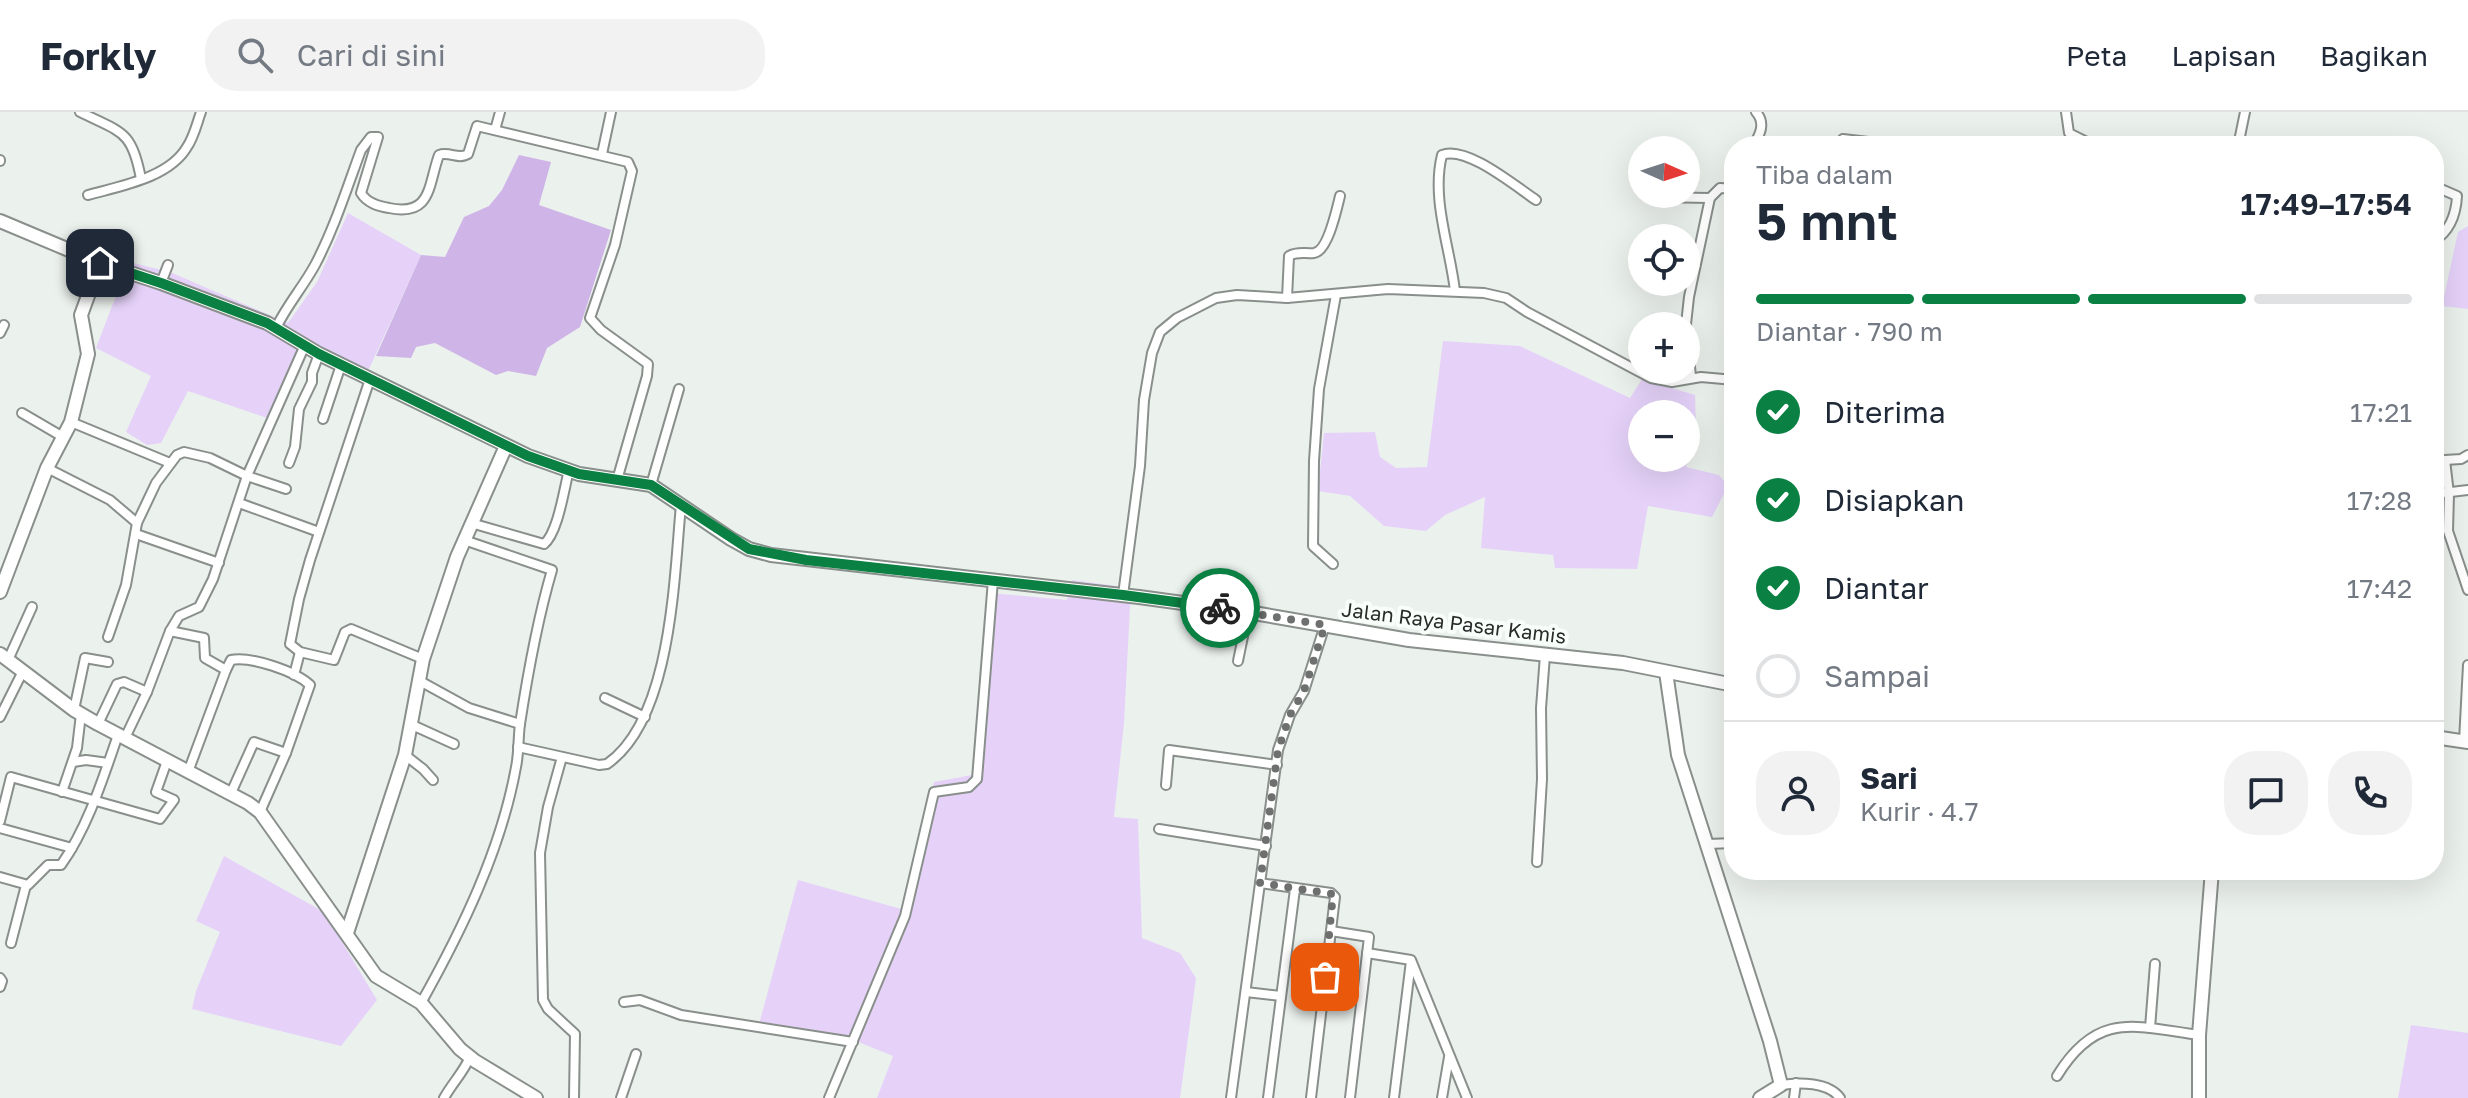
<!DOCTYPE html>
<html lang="id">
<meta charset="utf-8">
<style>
:root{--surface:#fff;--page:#f2f2f3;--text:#1f2937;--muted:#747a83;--line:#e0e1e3;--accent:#0b8043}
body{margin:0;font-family:"Golos Text",sans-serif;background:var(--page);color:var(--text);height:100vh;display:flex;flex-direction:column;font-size:30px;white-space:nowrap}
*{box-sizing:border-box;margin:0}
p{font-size:26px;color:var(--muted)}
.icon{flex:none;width:44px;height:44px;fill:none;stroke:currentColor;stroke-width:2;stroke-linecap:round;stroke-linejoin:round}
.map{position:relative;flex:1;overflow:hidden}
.drawer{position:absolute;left:1724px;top:24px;width:720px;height:744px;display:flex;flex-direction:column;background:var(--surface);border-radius:32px;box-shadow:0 8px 32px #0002}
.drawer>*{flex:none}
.needle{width:52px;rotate:93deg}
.controls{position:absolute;left:1628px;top:24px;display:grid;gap:16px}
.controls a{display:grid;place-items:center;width:72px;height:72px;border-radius:50%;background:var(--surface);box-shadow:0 8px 32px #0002;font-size:40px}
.pin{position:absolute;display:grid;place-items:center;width:68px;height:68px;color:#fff;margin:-34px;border-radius:16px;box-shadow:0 4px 12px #0006}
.courier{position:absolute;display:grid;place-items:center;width:80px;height:80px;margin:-40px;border:6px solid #0b8043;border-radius:50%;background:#fff;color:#222;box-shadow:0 2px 10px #0007}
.summary em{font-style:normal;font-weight:600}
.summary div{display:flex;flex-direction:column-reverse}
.summary{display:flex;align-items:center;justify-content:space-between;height:136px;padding:0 32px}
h1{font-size:52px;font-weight:600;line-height:60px}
.bar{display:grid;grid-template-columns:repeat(4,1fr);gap:12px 8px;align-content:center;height:96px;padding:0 32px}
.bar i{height:10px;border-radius:6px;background:var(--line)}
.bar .current{background:var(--accent)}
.bar p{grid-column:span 4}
.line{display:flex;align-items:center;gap:20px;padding:0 32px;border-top:2px solid var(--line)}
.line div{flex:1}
.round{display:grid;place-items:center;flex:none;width:84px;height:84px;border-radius:32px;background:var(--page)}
ol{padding:0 32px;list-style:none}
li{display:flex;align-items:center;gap:24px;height:88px}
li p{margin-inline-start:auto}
li .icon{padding:8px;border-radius:50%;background:var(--accent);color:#fff;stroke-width:4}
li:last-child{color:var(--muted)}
li i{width:44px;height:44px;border:4px solid var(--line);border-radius:50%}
header{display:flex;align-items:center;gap:48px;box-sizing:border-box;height:112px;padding:0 40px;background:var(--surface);border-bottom:2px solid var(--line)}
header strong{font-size:38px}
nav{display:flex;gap:44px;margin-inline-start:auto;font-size:28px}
.search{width:560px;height:72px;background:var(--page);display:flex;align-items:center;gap:20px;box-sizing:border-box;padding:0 28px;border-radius:32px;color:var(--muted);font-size:30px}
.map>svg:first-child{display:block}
.green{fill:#e6d2f9;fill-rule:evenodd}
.water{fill:#cfb4e8}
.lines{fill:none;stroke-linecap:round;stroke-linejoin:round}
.street-casing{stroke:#898f8b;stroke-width:12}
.secondary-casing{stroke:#898f8b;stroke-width:16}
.street{stroke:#fff;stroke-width:8}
.secondary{stroke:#fff;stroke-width:12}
.done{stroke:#6d706e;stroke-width:8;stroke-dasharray:0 14.4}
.route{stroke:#0b8043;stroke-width:10}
.labels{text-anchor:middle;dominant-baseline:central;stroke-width:8;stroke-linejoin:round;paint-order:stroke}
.street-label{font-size:20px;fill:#292b2a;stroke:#f8fefa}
</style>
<header>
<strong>Forkly</strong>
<div class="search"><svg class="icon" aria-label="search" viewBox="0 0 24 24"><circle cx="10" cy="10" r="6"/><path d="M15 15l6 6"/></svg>Cari di sini</div>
<nav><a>Peta</a><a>Lapisan</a><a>Bagikan</a></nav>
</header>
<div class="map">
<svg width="2468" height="986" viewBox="0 0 2468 986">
<rect width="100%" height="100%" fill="#ebf1ed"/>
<g class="green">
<polygon points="348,101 421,143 364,268 303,241 276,309 188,279 161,331 147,333 126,320 151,264 96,236 129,150 170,160 288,211 317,170"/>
<polygon points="2468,114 2468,197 2442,194 2458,120"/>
<path d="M1443 229 1520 234 1630 286 1642 267 1695 283 1696 320 1686 355 1719 363 1728 374 1712 405 1648 394 1637 457 1555 456 1553 443 1481 436 1485 385 1445 403 1426 419 1384 414 1350 384 1318 379 1324 321 1375 320 1380 345 1396 356 1427 355ZM1642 302H1686V346H1642Z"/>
<polygon points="1072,468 1131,476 1124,611 1114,705 1138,707 1142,826 1180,841 1196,866 1180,986 877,986 893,944 851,927 758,916 798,768 905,798 934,670 972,663 990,481 1067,488"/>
<polygon points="224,744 324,800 377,888 341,934 192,897 196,879 220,820 196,809"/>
<polygon points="2411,913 2468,921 2468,986 2398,986"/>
</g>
<polygon class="water" points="519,43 551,50 539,93 611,118 580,215 547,236 536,264 508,259 496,263 435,231 416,235 411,246 376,244 421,143 445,145 464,105 489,94 502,78"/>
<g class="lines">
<g class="street-casing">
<g id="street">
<path d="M80 0C122 21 132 18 141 67"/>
<polyline points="2066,0 2069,21 2087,30 2144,34"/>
<polyline points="495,18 500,0"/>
<polyline points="1843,27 1902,34"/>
<path d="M1753 34C1760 23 1766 11 1756 0"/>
<polyline points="2238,34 2245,0"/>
<polyline points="602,42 611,0"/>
<polyline points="0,49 0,48"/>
<path d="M2434 74 2457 84C2456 103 2450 119 2434 129"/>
<path d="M88 83C120 74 169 66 187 35 194 25 197 11 201 0"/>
<polyline points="1651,85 1710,86"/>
<polyline points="161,171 168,153"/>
<path d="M1455 179C1450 135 1431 87 1442 43 1466 33 1515 74 1536 88"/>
<path d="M1287 186 1289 144C1298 139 1305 142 1314 141 1328 139 1337 96 1340 84"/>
<path d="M276 216C287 193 303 175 315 153 334 117 347 76 361 38L371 25H378L361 81C367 91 378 94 389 96 432 105 428 73 439 43 449 39 459 48 468 42L477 14 628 50 632 59 615 133 590 206 601 218 648 252 647 264 617 368"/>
<polyline points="0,221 4,213"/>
<polyline points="1691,265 1686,212 1689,185 1710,86 1720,76 1734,77"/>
<polyline points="370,267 310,448 299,487 290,532 300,540 334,548 345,520 351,517 423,547"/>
<polyline points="22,301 63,325"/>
<polyline points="323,307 341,253"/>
<polyline points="71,310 170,351"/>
<polyline points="2434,348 2445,348 2449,382 2448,419 2468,478"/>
<polyline points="2445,348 2461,347 2468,343"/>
<polyline points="289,351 295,335 299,297 312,270 312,261 319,242"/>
<polyline points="47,356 110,388 137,411"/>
<polyline points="651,373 679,277"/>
<polyline points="2434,382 2468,378"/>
<polyline points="239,391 319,420"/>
<path d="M471 411 544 432C558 421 564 377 569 358"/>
<polyline points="136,422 219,451"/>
<polyline points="1333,452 1313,434 1314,349 1319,277 1336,183"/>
<polyline points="1123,483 1140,354 1144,288 1152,241 1160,220 1177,206 1216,186 1237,183 1287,186 1388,177 1484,181 1506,186 1527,200 1651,266 1672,270 1701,265 1734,268"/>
<polyline points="170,519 204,526 205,546 226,558 188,660"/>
<polyline points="108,525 126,473 137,411 156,371 177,343 184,340 210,346 247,364 286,377"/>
<polyline points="8,548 32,495"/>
<polyline points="1238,549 1248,500"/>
<path d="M226 558 231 548C251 544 295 559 310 573L286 641 260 700"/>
<polyline points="294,563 300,540"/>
<polyline points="418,568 469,596 520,612"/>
<polyline points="605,586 645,605"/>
<polyline points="74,598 85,546 108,550"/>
<polyline points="0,605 23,559"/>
<polyline points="98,612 117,572 124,570 147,580"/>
<polyline points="410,612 454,632"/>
<polyline points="125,626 147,580 170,519 179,504 199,495 213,467 247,364 305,233"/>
<polyline points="2464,629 2468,553"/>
<path d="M518 635 599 653 607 652C672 607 674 465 681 393"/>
<polyline points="405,643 423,657 433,668"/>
<polyline points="562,645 548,695 540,741 543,888 548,897 575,922 574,986"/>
<polyline points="73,650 86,648 108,651"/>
<polyline points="1166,673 1169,638 1277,653"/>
<polyline points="62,680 77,636 81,602"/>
<polyline points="231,681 254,630 286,641"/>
<polyline points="0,709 11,665 160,707 174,688 156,680 167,649"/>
<polyline points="0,716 72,736"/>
<polyline points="1159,717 1266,734"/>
<polyline points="1708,732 1734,731"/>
<polyline points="1537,750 1542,667 1541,596 1545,543"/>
<path d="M0 765 28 773 48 753H61C88 715 103 666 118 623"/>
<polyline points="1260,771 1331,781 1335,785 1311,986"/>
<polyline points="1331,819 1369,825 1350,986"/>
<polyline points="11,831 26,773"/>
<polyline points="1367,841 1411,848 1467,986"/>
<polyline points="0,866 2,869 0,875"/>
<polyline points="1246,880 1281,884"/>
<polyline points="624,890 640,888 681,903 853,930"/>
<path d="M421 891C462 818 501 738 516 655 519 641 518 627 520 612 528 560 537 509 552 458L464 428"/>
<polyline points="2150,916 2155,852"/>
<path d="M2057 964C2097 899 2134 914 2199 923"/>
<path d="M1781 973C1799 970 1829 970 1840 986"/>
<path d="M444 986C453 970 463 961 470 945"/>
<polyline points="621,986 636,942"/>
<polyline points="829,986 905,804 934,680 969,675 977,667 993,468"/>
<polyline points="1231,986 1278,638 1290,603 1304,579 1325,513"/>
<polyline points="1268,986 1295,777"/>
<polyline points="1394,986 1411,849"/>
<polyline points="1442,986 1449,945"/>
<polyline points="1794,986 1796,971"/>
</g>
</g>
<g class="secondary-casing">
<g id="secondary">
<polyline points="0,109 100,151 161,171 267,211 319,242 528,344 579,362 651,373 731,427 749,437 771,443 1139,485 1248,500 1409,528 1623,551 1734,573"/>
<polyline points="0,480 47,356 71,310 88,242 81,203 100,151"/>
<polyline points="0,542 74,598 98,612 248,691 260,700 376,864 421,891 460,937 475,949 536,986"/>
<polyline points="1666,560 1678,643 1770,929 1781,973 1760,986"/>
<polyline points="2434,625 2468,630"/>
<polyline points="347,821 405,643 423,547 457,445 506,334"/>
<polyline points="2199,986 2199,923 2212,758"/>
</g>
</g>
<use href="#street" class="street"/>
<use href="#secondary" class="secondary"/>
</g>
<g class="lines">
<polyline class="done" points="1220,496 1325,513 1304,579 1290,603 1278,638 1260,771 1333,782 1325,865"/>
<polyline class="route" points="100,151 161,171 267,211 319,242 528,344 579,362 651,373 749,437 806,448 1123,483 1220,496"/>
</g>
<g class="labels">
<g class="street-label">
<text transform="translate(1454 510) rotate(7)">Jalan Raya Pasar Kamis</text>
</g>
</g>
</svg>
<div class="controls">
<a><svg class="needle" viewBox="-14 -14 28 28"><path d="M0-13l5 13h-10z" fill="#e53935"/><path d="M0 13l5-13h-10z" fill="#747a83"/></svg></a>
<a><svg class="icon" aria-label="locate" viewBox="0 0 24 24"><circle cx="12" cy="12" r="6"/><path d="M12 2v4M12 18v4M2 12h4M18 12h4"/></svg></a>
<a>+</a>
<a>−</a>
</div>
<div class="pin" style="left:1325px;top:865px;background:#ea580c"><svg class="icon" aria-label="bag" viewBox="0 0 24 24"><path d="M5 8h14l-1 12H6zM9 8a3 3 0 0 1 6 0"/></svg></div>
<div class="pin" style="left:100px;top:151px;background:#1f2937"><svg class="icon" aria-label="home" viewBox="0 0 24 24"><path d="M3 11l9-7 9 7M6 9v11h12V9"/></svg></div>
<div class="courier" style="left:1220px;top:496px"><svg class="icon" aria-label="bike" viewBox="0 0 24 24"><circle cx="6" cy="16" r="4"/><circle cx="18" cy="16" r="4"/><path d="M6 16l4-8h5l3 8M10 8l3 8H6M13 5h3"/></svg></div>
<section class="drawer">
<div class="summary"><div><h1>5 mnt</h1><p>Tiba dalam</p></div><em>17:49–17:54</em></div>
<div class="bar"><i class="current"></i><i class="current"></i><i class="current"></i><i></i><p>Diantar · 790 m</p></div>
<ol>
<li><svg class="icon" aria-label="check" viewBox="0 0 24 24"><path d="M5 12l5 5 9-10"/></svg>Diterima<p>17:21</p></li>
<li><svg class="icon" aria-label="check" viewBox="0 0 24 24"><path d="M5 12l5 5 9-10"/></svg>Disiapkan<p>17:28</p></li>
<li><svg class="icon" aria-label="check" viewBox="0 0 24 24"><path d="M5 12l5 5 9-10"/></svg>Diantar<p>17:42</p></li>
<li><i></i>Sampai</li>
</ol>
<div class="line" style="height:144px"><a class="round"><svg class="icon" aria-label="person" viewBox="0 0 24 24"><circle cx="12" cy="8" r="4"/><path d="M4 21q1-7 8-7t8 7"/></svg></a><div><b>Sari</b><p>Kurir · 4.7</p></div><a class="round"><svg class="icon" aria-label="chat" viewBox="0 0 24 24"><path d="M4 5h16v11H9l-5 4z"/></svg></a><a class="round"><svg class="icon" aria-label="phone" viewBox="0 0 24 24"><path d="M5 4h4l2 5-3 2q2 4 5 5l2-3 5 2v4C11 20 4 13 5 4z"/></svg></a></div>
</section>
</div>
